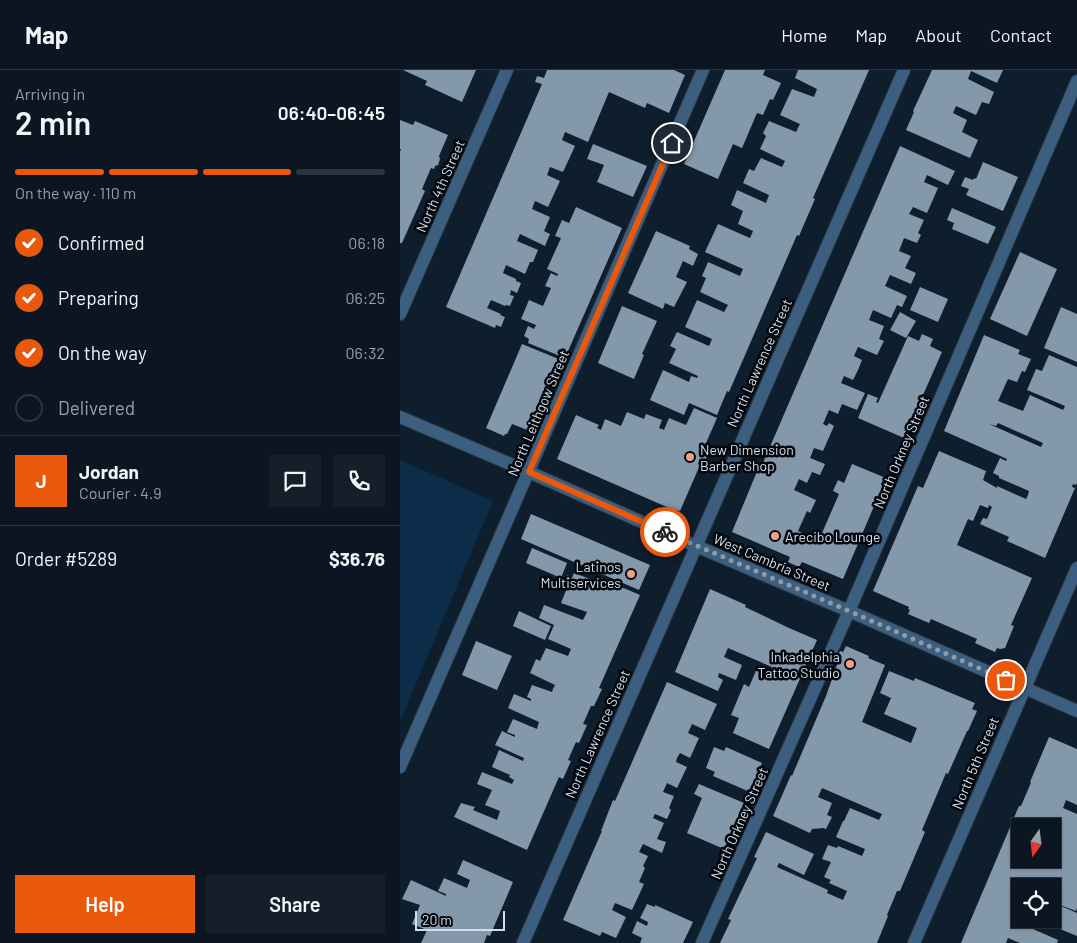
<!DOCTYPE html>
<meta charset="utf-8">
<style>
:root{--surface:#0b1622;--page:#141f2a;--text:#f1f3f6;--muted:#9a9fa5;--line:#2b3540;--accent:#ea580c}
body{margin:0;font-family:Barlow,sans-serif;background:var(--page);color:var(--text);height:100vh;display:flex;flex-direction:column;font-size:19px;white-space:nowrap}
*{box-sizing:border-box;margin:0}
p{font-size:16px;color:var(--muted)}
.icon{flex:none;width:28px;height:28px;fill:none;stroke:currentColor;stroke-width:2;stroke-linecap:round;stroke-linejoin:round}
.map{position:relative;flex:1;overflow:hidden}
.panel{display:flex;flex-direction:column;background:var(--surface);width:400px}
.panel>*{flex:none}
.needle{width:32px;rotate:194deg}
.buttons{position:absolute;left:611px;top:748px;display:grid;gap:10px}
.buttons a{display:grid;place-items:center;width:50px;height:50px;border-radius:0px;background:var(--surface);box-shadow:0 1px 4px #0004,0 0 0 1px var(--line);font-size:25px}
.scale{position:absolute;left:15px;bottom:12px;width:90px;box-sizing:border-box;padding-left:5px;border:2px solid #d4dee8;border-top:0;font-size:14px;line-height:18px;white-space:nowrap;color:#d4dee8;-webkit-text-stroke:4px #03080e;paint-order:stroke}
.pin{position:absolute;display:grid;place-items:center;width:42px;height:42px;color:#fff;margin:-21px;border:2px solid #fff;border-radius:50%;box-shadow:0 1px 5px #0007}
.courier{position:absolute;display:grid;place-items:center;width:50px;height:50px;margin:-25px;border:4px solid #ea580c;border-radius:50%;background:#fff;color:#222;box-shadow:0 1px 6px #0007}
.overview em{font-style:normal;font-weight:600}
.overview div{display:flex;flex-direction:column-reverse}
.overview{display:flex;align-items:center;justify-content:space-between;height:85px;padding:0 15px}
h1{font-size:32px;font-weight:600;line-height:38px}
.bar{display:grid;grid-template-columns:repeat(4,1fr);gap:8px 5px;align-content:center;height:60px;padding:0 15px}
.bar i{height:6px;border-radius:4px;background:var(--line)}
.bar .current{background:var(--accent)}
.bar p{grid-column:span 4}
.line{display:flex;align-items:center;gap:12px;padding:0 15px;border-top:1px solid var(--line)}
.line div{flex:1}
.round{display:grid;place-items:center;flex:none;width:52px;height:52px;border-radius:0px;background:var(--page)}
ol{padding:0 15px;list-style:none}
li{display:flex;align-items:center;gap:15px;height:55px}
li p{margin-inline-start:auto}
li .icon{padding:5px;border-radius:50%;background:var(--accent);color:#fff;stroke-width:4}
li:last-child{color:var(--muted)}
li i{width:28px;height:28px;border:2px solid var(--line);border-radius:50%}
.action{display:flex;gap:10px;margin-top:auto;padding:10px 15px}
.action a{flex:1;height:58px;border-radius:0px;background:var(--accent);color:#fff;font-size:20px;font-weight:600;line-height:58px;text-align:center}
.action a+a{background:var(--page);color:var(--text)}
header{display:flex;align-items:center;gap:30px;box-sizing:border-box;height:70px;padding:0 25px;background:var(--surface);border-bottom:1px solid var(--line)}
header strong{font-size:24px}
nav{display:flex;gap:28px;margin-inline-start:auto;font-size:18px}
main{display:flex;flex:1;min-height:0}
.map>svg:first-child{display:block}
.green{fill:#0c2d49}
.building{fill:#8498ab;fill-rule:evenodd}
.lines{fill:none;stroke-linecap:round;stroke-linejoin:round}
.minor-casing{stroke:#2b3947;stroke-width:14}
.tertiary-casing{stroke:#2b3947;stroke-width:14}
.minor{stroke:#3c5f80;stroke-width:12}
.tertiary{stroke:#3c5f80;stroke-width:12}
.done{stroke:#8f9ba7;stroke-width:5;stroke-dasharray:0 9}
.route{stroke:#ea580c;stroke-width:6}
.poi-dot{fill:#f39f84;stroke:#03080e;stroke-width:2}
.labels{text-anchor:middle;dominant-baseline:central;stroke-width:5;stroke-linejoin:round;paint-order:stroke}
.street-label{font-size:14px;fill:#d4dee8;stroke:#03080e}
.poi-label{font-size:14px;fill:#d4dee8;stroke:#03080e;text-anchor:start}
</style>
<header>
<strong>Map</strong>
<nav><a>Home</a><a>Map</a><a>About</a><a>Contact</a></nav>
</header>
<main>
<section class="panel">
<div class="overview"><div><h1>2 min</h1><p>Arriving in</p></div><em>06:40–06:45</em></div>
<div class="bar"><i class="current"></i><i class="current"></i><i class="current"></i><i></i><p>On the way · 110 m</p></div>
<ol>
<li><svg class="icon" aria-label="check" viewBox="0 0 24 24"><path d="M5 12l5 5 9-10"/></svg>Confirmed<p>06:18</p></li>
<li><svg class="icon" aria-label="check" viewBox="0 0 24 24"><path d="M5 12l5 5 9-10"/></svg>Preparing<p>06:25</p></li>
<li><svg class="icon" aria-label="check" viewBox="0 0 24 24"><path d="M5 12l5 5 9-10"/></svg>On the way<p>06:32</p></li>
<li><i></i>Delivered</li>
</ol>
<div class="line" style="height:90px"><b class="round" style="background:var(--accent);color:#fff">J</b><div><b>Jordan</b><p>Courier · 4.9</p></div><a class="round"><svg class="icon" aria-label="chat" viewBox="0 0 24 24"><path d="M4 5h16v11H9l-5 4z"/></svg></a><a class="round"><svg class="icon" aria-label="phone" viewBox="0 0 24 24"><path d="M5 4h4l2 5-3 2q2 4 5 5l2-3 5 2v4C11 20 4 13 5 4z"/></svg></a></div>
<div class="line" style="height:65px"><div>Order #5289</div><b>$36.76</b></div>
<div class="action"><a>Help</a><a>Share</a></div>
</section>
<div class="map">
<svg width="677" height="873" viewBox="0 0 677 873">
<rect width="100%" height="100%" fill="#0f1e2d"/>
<polygon class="green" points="0,390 93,431 0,651"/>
<g class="building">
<polygon points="3,0 76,0 62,32 25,15 27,11"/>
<polygon points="147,0 274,0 285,5 269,43 247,33 245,38 209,22 188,72 165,62 162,70 175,76 163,102 150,97 147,105 160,111 148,137 135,131 132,139 150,147 144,161 150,164 145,176 120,164 117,171 138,180 133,192 130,192 125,204 106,195 103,203 116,209 116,211 121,213 117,223 111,220 110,225 114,226 110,236 106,235 105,236 91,230 87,238 101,244 100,245 105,247 101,257 96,255 95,258 46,237 142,14 135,12 137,6 144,8"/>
<polygon points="325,0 365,0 363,5 381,13 373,30 370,29 363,45 357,43 342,78 333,74 318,109 284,94"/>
<polygon points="398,0 469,0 413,128 415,129 399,166 397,165 329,322 327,321 317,345 289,333 284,345 250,330 263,300 289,312 291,306 297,308 298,306 269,293 276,279 270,276 277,262 309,276 310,274 312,269 285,257 297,230 324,242 328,235 300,222 306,208 302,206 308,192 340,206 343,199 305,182 318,154 350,168 353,161 338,154 343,141 331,135 337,120 366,133 369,125 343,113 349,99 354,101 361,88 382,97 385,91 360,79 366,66 363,63 369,51 396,62 400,54 380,45 392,19 414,27 417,19 395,8"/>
<polygon points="532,0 603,0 597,13 571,1 568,9 594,22 589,34 582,32 576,45 556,36 553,43 567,50 562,62 578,70 570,88 506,60 514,42 513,41"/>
<polygon points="0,50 13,55 15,51 48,65 39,86 40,89 38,95 35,96 34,99 31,98 22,119 25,121 2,173 0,173 0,82 1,79 0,79"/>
<polygon points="193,74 247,96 233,127 197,112 204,95 187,89"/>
<polygon points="500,76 555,101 548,115 527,105 524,112 538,118 527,143 513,137 509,144 524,150 518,163 521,165 517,173 504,168 499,181 511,186 505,198 516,203 511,214 490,205 485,216 507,226 502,237 497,235 491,248 473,240 469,250 484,256 479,269 484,271 477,285 458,277 454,286 462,290 458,300 453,310 444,306 441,313 465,323 457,340 442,334 438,344 429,340 423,354 427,356 429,353 434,356 423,381 414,378 410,388 425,394 420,405 412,402 407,413 399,409 394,420 416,430 410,443 407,441 398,461 419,470 439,424 433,421 438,410 444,413 452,394 486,408 443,509 402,492 399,497 388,492 390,487 332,462 358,399 360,400"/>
<polygon points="583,92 618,107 603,141 566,125 569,119 561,116 565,107 573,110 574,108 576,109"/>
<polygon points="176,137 222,158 165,288 128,273 129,269 124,266 128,256 134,259 136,255 121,249 129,230 143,236 151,218 145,216 151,203 157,206 158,204 147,199 161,168 155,166 162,150 169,153"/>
<polygon points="552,138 596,157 588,174 552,159 554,153 547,150"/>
<polygon points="256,161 290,176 289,179 298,184 293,196 283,191 276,207 287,212 274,237 265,233 263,239 228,223"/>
<polygon points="620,182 657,199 627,266 590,249"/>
<polygon points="520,217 548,229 538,252 510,240"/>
<polygon points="222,236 257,251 242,284 244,285 234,309 198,293"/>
<polygon points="661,237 677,244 677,292 644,278"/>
<polygon points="500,242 516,251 506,268 490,260"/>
<polygon points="522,264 533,269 530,276 542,282 504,368 458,348 468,324 478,328 476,332 478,333 508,266 519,271"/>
<path d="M584 265 620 280 618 284 631 289 625 302 622 301 617 312 608 309 598 331 623 341 630 325 663 340 665 336 627 320 636 299 642 301 649 285 677 297V413L676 415 673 414 672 417 675 418 645 488 607 471 609 467 580 454 583 448 587 449 592 437 589 435 588 438 580 435 573 451 568 449 557 475 632 508 611 555 614 556 605 578 600 579 597 578 595 582 575 573 577 569 531 549 529 553 508 544 510 540 508 539 509 537 473 521 518 416 523 418 539 381 586 401 583 410 597 418V416L626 429 628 425 629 421 599 408V406L593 403 600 388 606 391 607 389 544 361ZM598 353 643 373 641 377 589 354 596 356Z"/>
<polygon points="122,274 161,290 130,361 112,354 107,364 105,364 104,366 86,358"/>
<polygon points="294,338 317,348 306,373 307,373 304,380 309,382 304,394 299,392 298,394 300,395 280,441 277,440 276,441 157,389 176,345 199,355 197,358 201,360 205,349 221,356 227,342 244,349 246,344 262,350 259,358 264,360 269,348 286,355"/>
<polygon points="131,444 250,495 239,520 121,469"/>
<polygon points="132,478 167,493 161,508 126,493"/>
<polygon points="174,503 198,512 200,508 240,525 199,618 202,619 194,636 191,636 183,654 187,655 179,673 176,672 168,690 171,691 163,709 159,707 127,780 54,747 61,733 75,737 73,740 97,750 100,741 85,735 92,720 77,714 82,702 112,714 114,710 109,707 110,705 92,697 99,680 123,691 124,688 95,675 102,661 115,667 115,665 107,662 113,649 137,659 138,655 139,652 108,638 114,624 131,631 131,629 127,627 132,615 152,622 153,619 155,615 130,603 136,589 140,591 146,578 168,586 171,579 148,569 154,555 139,548 144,535 183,550 187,542 161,533 167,518 163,516 167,505 172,508"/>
<polygon points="310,519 346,535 345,537 389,558 417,570 369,679 333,663 339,648 331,645 344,614 349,617 358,596 370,601 372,597 328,578 324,587 342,595 336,610 319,603 318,607 323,610 318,621 275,602"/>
<polygon points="119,541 151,556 145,570 113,556"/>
<polygon points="76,571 112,586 97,620 62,605"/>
<polygon points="446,576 469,586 468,588 485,595 462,652 511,673 517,658 484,644 491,628 480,623 489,601 514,611 515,608 575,633 572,639 577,641 568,661 567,661 548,704 546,703 522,760 525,762 500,821 497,821 487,845 488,846 477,873 320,873 331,850 328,849 357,788 354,787 366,762 414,784 404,805 379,793 377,797 428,820 427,823 443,830 447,821 429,813 431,810 424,807 431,792 422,789 428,775 437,778 438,776 462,786 465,779 436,767 443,751 444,751 450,738 479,750 482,744 422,718 418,727 432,733 427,745 432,747 426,759 423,758 412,759 410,763 373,746 391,705 392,706 426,626 438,592 436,591 440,581 443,582"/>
<polygon points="267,612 317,634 305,660 292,654 288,663 299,668 290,688 280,683 277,688 276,692 287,697 277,718 267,713 263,722 274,726 269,738 271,740 267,749 255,744 253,748 264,753 257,769 266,772 262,783 243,774 239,782 248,786 243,796 245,798 239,812 244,814 232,840 215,833 212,840 226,847 216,868 202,862 200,866 163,850 202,761 201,761 213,730 215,731"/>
<path d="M649 667 677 679V735L666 730 663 738 677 744V838L676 841 652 832V816H620V849H652V832L677 843V866L638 850 633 859 658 870 657 873H620L608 868 606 873H561L619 736H621L630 715 631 712H630ZM620 756H652V789H620Z"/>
<polygon points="314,677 324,681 326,677 362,693 350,722 313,706 315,702 306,698"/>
<polygon points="299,714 344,733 324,779 287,763 302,728 294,724"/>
<polygon points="63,790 113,812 90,866 87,865 84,873 21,873 27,860 12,854 20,835 2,829 11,810 46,826 46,824 38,821 44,808 67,818 70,810 57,804"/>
<polygon points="247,834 255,837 255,835 293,852 283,873 240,873 242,868 232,863 237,851 247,856 248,852 240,848"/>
</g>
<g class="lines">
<g class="minor-casing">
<g id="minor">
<polyline points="0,244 107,0"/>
<polyline points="0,697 303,0"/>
<polyline points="123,873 504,0"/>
<polyline points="302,873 449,541 677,11"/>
</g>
</g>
<g class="tertiary-casing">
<g id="tertiary">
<polyline points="0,347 129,402 296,476 449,541 677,641"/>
<polyline points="514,873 677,498"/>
</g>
</g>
<use href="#minor" class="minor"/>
<use href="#tertiary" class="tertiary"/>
</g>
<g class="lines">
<polyline class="done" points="265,462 449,541 606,610"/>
<polyline class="route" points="265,462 129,402 272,73"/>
</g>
<g class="poi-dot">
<circle cx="290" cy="387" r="5"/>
<circle cx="375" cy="466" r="5"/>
<circle cx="231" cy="504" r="5"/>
<circle cx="450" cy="594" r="5"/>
</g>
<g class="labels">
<g class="street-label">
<text transform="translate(40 116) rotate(-66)">North 4th Street</text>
<text transform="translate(359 293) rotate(-66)">North Lawrence Street</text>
<text transform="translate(138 343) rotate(-67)">North Leithgow Street</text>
<text transform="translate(501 382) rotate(-67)">North Orkney Street</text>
<text transform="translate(372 492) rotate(23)">West Cambria Street</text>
<text transform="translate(197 664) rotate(-66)">North Lawrence Street</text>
<text transform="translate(575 693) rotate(-67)">North 5th Street</text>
<text transform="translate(339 753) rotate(-66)">North Orkney Street</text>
</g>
<g class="poi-label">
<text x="300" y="379">New Dimension<tspan x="300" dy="16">Barber Shop</tspan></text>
<text x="385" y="466">Arecibo Lounge</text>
<text x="221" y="496" text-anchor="end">Latinos<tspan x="221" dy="16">Multiservices</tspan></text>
<text x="440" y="586" text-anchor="end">Inkadelphia<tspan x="440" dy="16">Tattoo Studio</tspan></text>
</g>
</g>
</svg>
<div class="buttons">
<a><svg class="needle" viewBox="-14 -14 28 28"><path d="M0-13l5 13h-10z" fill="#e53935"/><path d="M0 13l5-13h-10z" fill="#9a9fa5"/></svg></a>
<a><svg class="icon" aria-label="locate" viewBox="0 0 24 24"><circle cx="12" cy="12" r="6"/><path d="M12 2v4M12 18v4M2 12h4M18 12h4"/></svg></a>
</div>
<div class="scale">20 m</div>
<div class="pin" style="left:606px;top:610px;background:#ea580c"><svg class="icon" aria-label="bag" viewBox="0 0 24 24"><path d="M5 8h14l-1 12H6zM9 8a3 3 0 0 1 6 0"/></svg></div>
<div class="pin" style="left:272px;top:73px;background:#1f2937"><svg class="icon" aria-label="home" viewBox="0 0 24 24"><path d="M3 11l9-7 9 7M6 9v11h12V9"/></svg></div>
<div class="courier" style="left:265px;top:462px"><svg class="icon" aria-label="bike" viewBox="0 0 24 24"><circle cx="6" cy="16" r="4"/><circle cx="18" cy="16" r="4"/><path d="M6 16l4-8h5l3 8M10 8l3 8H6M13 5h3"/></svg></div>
</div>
</main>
